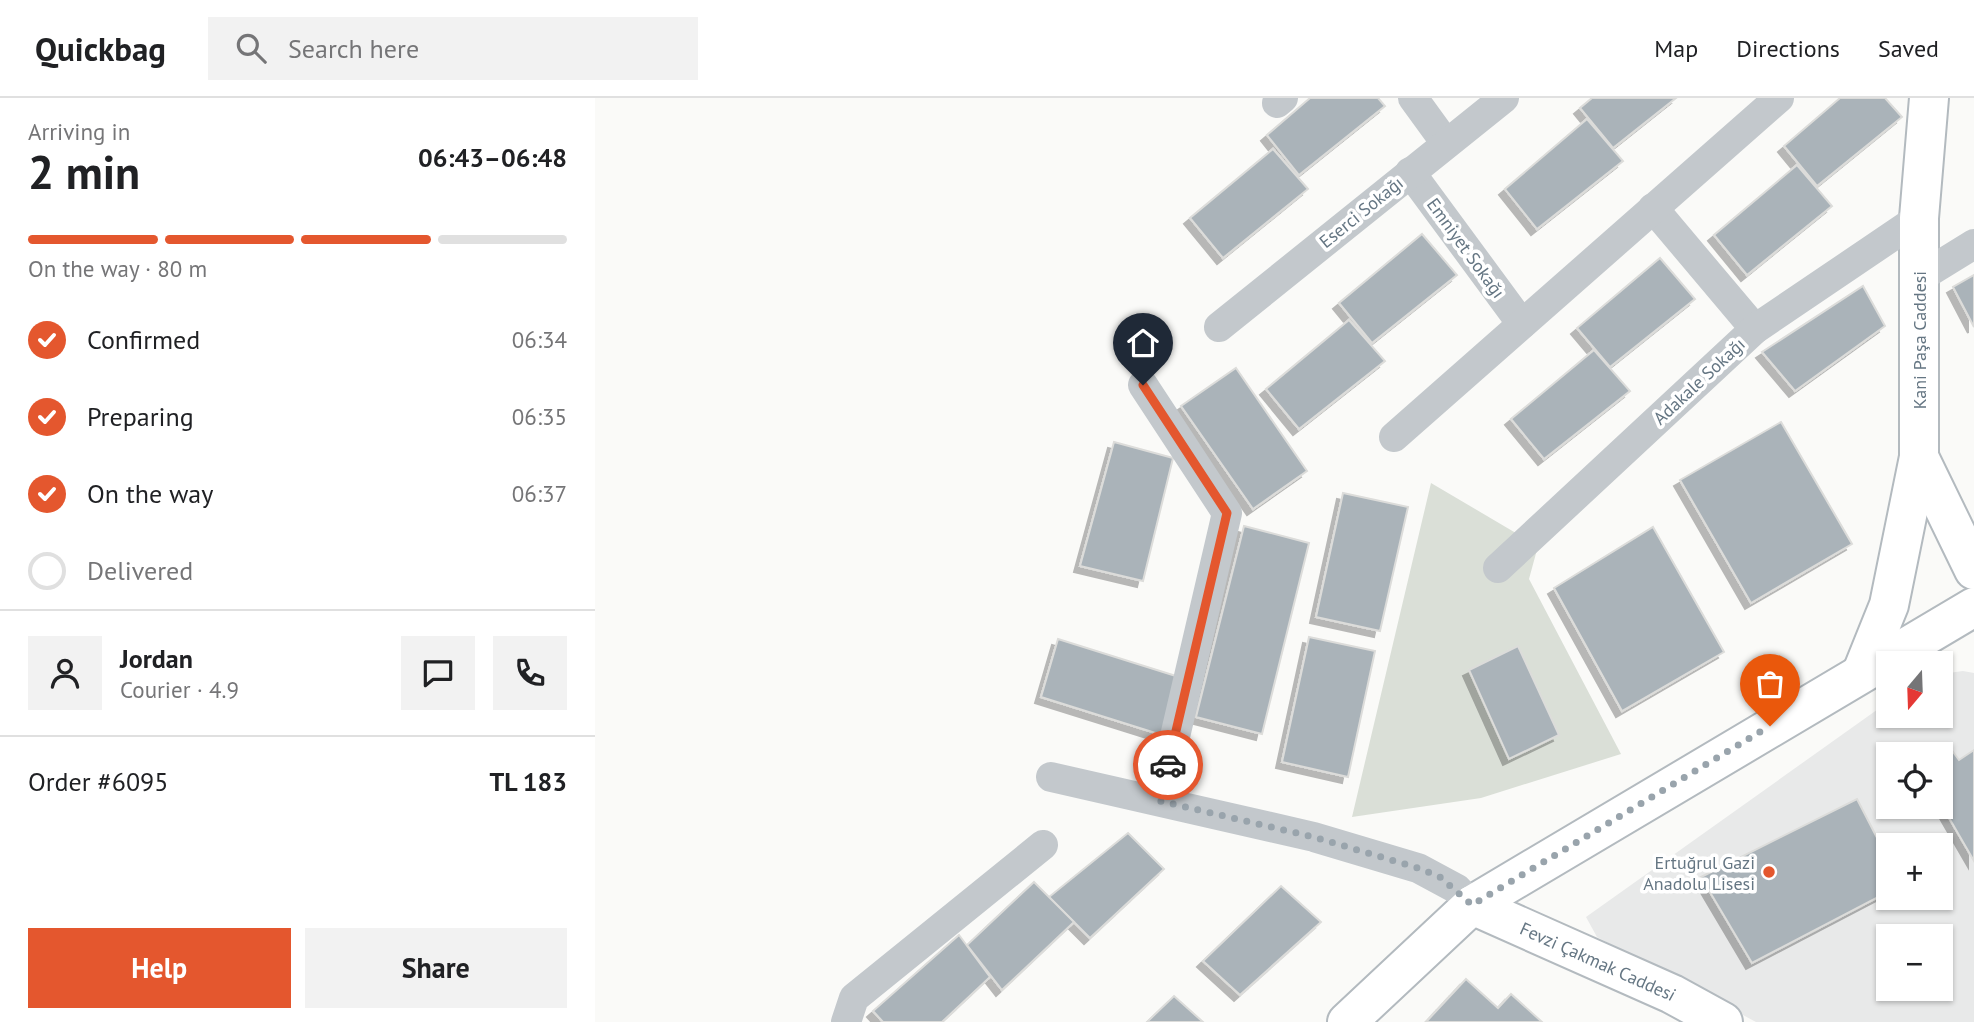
<!DOCTYPE html>
<meta charset="utf-8">
<style>
:root{--surface:#fff;--page:#f2f2f2;--text:#202124;--muted:#757577;--line:#e0e0e0;--accent:#e4572e}
body{margin:0;font-family:"PT Sans",sans-serif;background:var(--page);color:var(--text);height:100vh;display:flex;flex-direction:column;font-size:26px;white-space:nowrap}
*{box-sizing:border-box;margin:0}
p{font-size:23px;color:var(--muted)}
.icon{flex:none;width:38px;height:38px;fill:none;stroke:currentColor;stroke-width:2;stroke-linecap:round;stroke-linejoin:round}
.map{position:relative;flex:1;overflow:hidden}
.sheet{display:flex;flex-direction:column;background:var(--surface);width:595px}
.sheet>*{flex:none}
.needle{width:46px;rotate:199deg}
.fabs{position:absolute;left:1281px;top:553px;display:grid;gap:14px}
.fabs a{display:grid;place-items:center;width:77px;height:77px;border-radius:0px;background:var(--surface);box-shadow:0 2px 5px #0004;font-size:35px}
.pin{position:absolute;display:grid;place-items:center;width:60px;height:60px;color:#fff;margin:-72px -30px;border-radius:50% 50% 50% 0;rotate:-45deg;box-shadow:0 0 7px #0007}
.pin .icon{rotate:45deg}
.courier{position:absolute;display:grid;place-items:center;width:70px;height:70px;margin:-35px;border:5px solid #e4572e;border-radius:50%;background:#fff;color:#222;box-shadow:0 2px 9px #0007}
.head em{font-style:normal;font-weight:800}
.head div{display:flex;flex-direction:column-reverse}
.head{display:flex;align-items:center;justify-content:space-between;height:119px;padding:0 28px}
h1{font-size:46px;font-weight:800;line-height:52px}
.bar{display:grid;grid-template-columns:repeat(4,1fr);gap:10px 7px;align-content:center;height:84px;padding:0 28px}
.bar i{height:9px;border-radius:5px;background:var(--line)}
.bar .current{background:var(--accent)}
.bar p{grid-column:span 4}
.line{display:flex;align-items:center;gap:18px;padding:0 28px;border-top:2px solid var(--line)}
.line div{flex:1}
.round{display:grid;place-items:center;flex:none;width:74px;height:74px;border-radius:0px;background:var(--page)}
ol{padding:0 28px;list-style:none}
li{display:flex;align-items:center;gap:21px;height:77px}
li p{margin-inline-start:auto}
li .icon{padding:7px;border-radius:50%;background:var(--accent);color:#fff;stroke-width:4}
li:last-child{color:var(--muted)}
li i{width:38px;height:38px;border:4px solid var(--line);border-radius:50%}
.cta{display:flex;gap:14px;margin-top:auto;padding:14px 28px}
.cta a{flex:1;height:80px;border-radius:0px;background:var(--accent);color:#fff;font-size:28px;font-weight:800;line-height:80px;text-align:center}
.cta a+a{background:var(--page);color:var(--text)}
header{display:flex;align-items:center;gap:42px;box-sizing:border-box;height:98px;padding:0 35px;background:var(--surface);border-bottom:2px solid var(--line)}
header strong{font-size:33px}
nav{display:flex;gap:38px;margin-inline-start:auto;font-size:24px}
.search{width:490px;height:63px;background:var(--page);display:flex;align-items:center;gap:18px;box-sizing:border-box;padding:0 24px;border-radius:0px;color:var(--muted);font-size:26px}
main{display:flex;flex:1;min-height:0}
.map>svg:first-child{display:block}
.built{fill:#e8e9e9;fill-rule:evenodd}
.green{fill:#dadfd7}
.building{fill:#aab3b9;stroke:#dcdcda;stroke-width:2;filter:url(#shadow)}
.lines{fill:none;stroke-linecap:round;stroke-linejoin:round}
.secondary-casing{stroke:#b3babf;stroke-width:42}
.street{stroke:#c3c8cc;stroke-width:30}
.secondary{stroke:#fff;stroke-width:38}
.done{stroke:#99a4ac;stroke-width:7;stroke-dasharray:0 12.6}
.route{stroke:#e4572e;stroke-width:9}
.poi-dot{fill:#e4572e;stroke:#fff;stroke-width:2.5}
.labels{text-anchor:middle;dominant-baseline:central;stroke-width:7;stroke-linejoin:round;paint-order:stroke}
.street-label{font-size:18px;fill:#657683;stroke:#fff}
.poi-label{font-size:18px;fill:#657683;stroke:#fff;text-anchor:end}
</style>
<header>
<strong>Quickbag</strong>
<div class="search"><svg class="icon" aria-label="search" viewBox="0 0 24 24"><circle cx="10" cy="10" r="6"/><path d="M15 15l6 6"/></svg>Search here</div>
<nav><a>Map</a><a>Directions</a><a>Saved</a></nav>
</header>
<main>
<section class="sheet">
<div class="head"><div><h1>2 min</h1><p>Arriving in</p></div><em>06:43–06:48</em></div>
<div class="bar"><i class="current"></i><i class="current"></i><i class="current"></i><i></i><p>On the way · 80 m</p></div>
<ol>
<li><svg class="icon" aria-label="check" viewBox="0 0 24 24"><path d="M5 12l5 5 9-10"/></svg>Confirmed<p>06:34</p></li>
<li><svg class="icon" aria-label="check" viewBox="0 0 24 24"><path d="M5 12l5 5 9-10"/></svg>Preparing<p>06:35</p></li>
<li><svg class="icon" aria-label="check" viewBox="0 0 24 24"><path d="M5 12l5 5 9-10"/></svg>On the way<p>06:37</p></li>
<li><i></i>Delivered</li>
</ol>
<div class="line" style="height:126px"><a class="round"><svg class="icon" aria-label="person" viewBox="0 0 24 24"><circle cx="12" cy="8" r="4"/><path d="M4 21q1-7 8-7t8 7"/></svg></a><div><b>Jordan</b><p>Courier · 4.9</p></div><a class="round"><svg class="icon" aria-label="chat" viewBox="0 0 24 24"><path d="M4 5h16v11H9l-5 4z"/></svg></a><a class="round"><svg class="icon" aria-label="phone" viewBox="0 0 24 24"><path d="M5 4h4l2 5-3 2q2 4 5 5l2-3 5 2v4C11 20 4 13 5 4z"/></svg></a></div>
<div class="line" style="height:91px"><div>Order #6095</div><b>TL 183</b></div>
<div class="cta"><a>Help</a><a>Share</a></div>
</section>
<div class="map">
<svg width="1379" height="924" viewBox="0 0 1379 924">
<defs>
<filter id="shadow"><feDropShadow dx="-6" dy="6" stdDeviation="0" flood-color="#0004"/></filter>
</defs>
<rect width="100%" height="100%" fill="#fafaf8"/>
<path class="built" d="M1368 573 1379 575V924H1161L1002 839 991 819 1293 604V618H1346V576ZM1293 656H1346V709H1293ZM1293 747H1346V800H1293ZM1293 838H1346V891H1293Z"/>
<polygon class="green" points="836,385 943,448 934,481 1026,656 886,700 757,719"/>
<g class="building">
<polygon points="715,0 783,0 790,8 704,77 672,37"/>
<polygon points="997,0 1081,0 1018,50 985,10"/>
<polygon points="1245,0 1290,0 1307,19 1222,88 1189,48"/>
<polygon points="992,21 1028,63 942,131 910,91"/>
<polygon points="678,51 713,91 628,160 595,120"/>
<polygon points="1202,67 1237,108 1152,177 1119,137"/>
<polygon points="827,136 862,177 777,245 744,205"/>
<polygon points="1065,160 1100,201 1015,269 982,230"/>
<polygon points="1379,177 1379,229 1358,189"/>
<polygon points="1268,188 1290,228 1200,293 1167,254"/>
<polygon points="754,222 790,263 704,331 671,291"/>
<polygon points="999,252 1035,293 949,361 916,321"/>
<polygon points="641,270 712,373 658,411 586,308"/>
<polygon points="1186,324 1257,446 1156,505 1085,382"/>
<polygon points="519,344 578,360 548,483 485,468"/>
<polygon points="748,395 813,409 785,533 721,519"/>
<polygon points="649,428 714,445 667,636 601,619"/>
<polygon points="1058,429 1129,554 1027,613 959,490"/>
<polygon points="714,539 780,553 753,679 687,664"/>
<polygon points="463,541 584,579 570,638 446,599"/>
<polygon points="923,548 964,637 914,661 874,572"/>
<polygon points="1353,647 1364,662 1379,652 1379,763 1346,706 1346,656 1340,656"/>
<polygon points="1262,701 1293,761 1293,794 1157,865 1106,779"/>
<polygon points="533,735 569,771 495,840 454,799"/>
<polygon points="439,784 479,824 407,892 372,847"/>
<polygon points="686,788 726,824 645,897 608,863"/>
<polygon points="364,837 395,879 347,924 288,924 278,913"/>
<polygon points="871,881 903,910 916,896 947,924 831,924"/>
<polygon points="579,898 608,924 552,924"/>
</g>
<g class="lines">
<g class="secondary-casing">
<g id="secondary">
<polyline points="1334,0 1324,120 1324,359 1379,472"/>
<polyline points="1267,574 1294,507 1324,359"/>
<path id="s1" d="M877 807 1077 896 1128 924"/>
<polyline points="752,924 877,807 1379,509"/>
</g>
</g>
<g class="street">
<polyline points="818,0 850,44"/>
<polyline points="682,5 688,0"/>
<polyline points="815,74 927,226"/>
<polyline points="1058,110 1160,231"/>
<polyline points="1324,180 1379,146"/>
<polyline points="624,229 909,0"/>
<polyline points="548,287 632,415 565,703"/>
<polyline points="799,339 1184,0"/>
<polyline points="903,470 1160,231 1324,120"/>
<polyline points="456,679 719,739 823,770 862,791 877,807"/>
<polyline points="251,924 259,900 448,747"/>
</g>
<use href="#secondary" class="secondary"/>
</g>
<g class="lines">
<polyline class="done" points="573,667 565,703 719,739 823,770 845,779 877,807 1175,628"/>
<polyline class="route" points="548,287 632,415 573,667"/>
</g>
<circle class="poi-dot" cx="1174" cy="774" r="7"/>
<g class="labels">
<g class="street-label">
<text transform="translate(766 114) rotate(-39)">Eserci Sokağı</text>
<text transform="translate(871 150) rotate(54)">Emniyet Sokağı</text>
<text transform="translate(1324 242) rotate(-90)">Kani Paşa Caddesi</text>
<text transform="translate(1104 283) rotate(-43)">Adakale Sokağı</text>
<text stroke="none"><textPath href="#s1" startOffset="138">Fevzi Çakmak Caddesi</textPath></text>
</g>
<g class="poi-label">
<text x="1160" y="764">Ertuğrul Gazi<tspan x="1160" dy="21">Anadolu Lisesi</tspan></text>
</g>
</g>
</svg>
<div class="fabs">
<a><svg class="needle" viewBox="-14 -14 28 28"><path d="M0-13l5 13h-10z" fill="#e53935"/><path d="M0 13l5-13h-10z" fill="#757577"/></svg></a>
<a><svg class="icon" aria-label="locate" viewBox="0 0 24 24"><circle cx="12" cy="12" r="6"/><path d="M12 2v4M12 18v4M2 12h4M18 12h4"/></svg></a>
<a>+</a>
<a>−</a>
</div>
<div class="pin" style="left:1175px;top:628px;background:#ea580c"><svg class="icon" aria-label="bag" viewBox="0 0 24 24"><path d="M5 8h14l-1 12H6zM9 8a3 3 0 0 1 6 0"/></svg></div>
<div class="pin" style="left:548px;top:287px;background:#1f2937"><svg class="icon" aria-label="home" viewBox="0 0 24 24"><path d="M3 11l9-7 9 7M6 9v11h12V9"/></svg></div>
<div class="courier" style="left:573px;top:667px"><svg class="icon" aria-label="car" viewBox="0 0 24 24"><path d="M5 17H2v-5l4-1 3-4h7l3 4 3 1v5h-3M9 17h6M6 11h13"/><circle cx="7" cy="17" r="2"/><circle cx="17" cy="17" r="2"/></svg></div>
</div>
</main>
